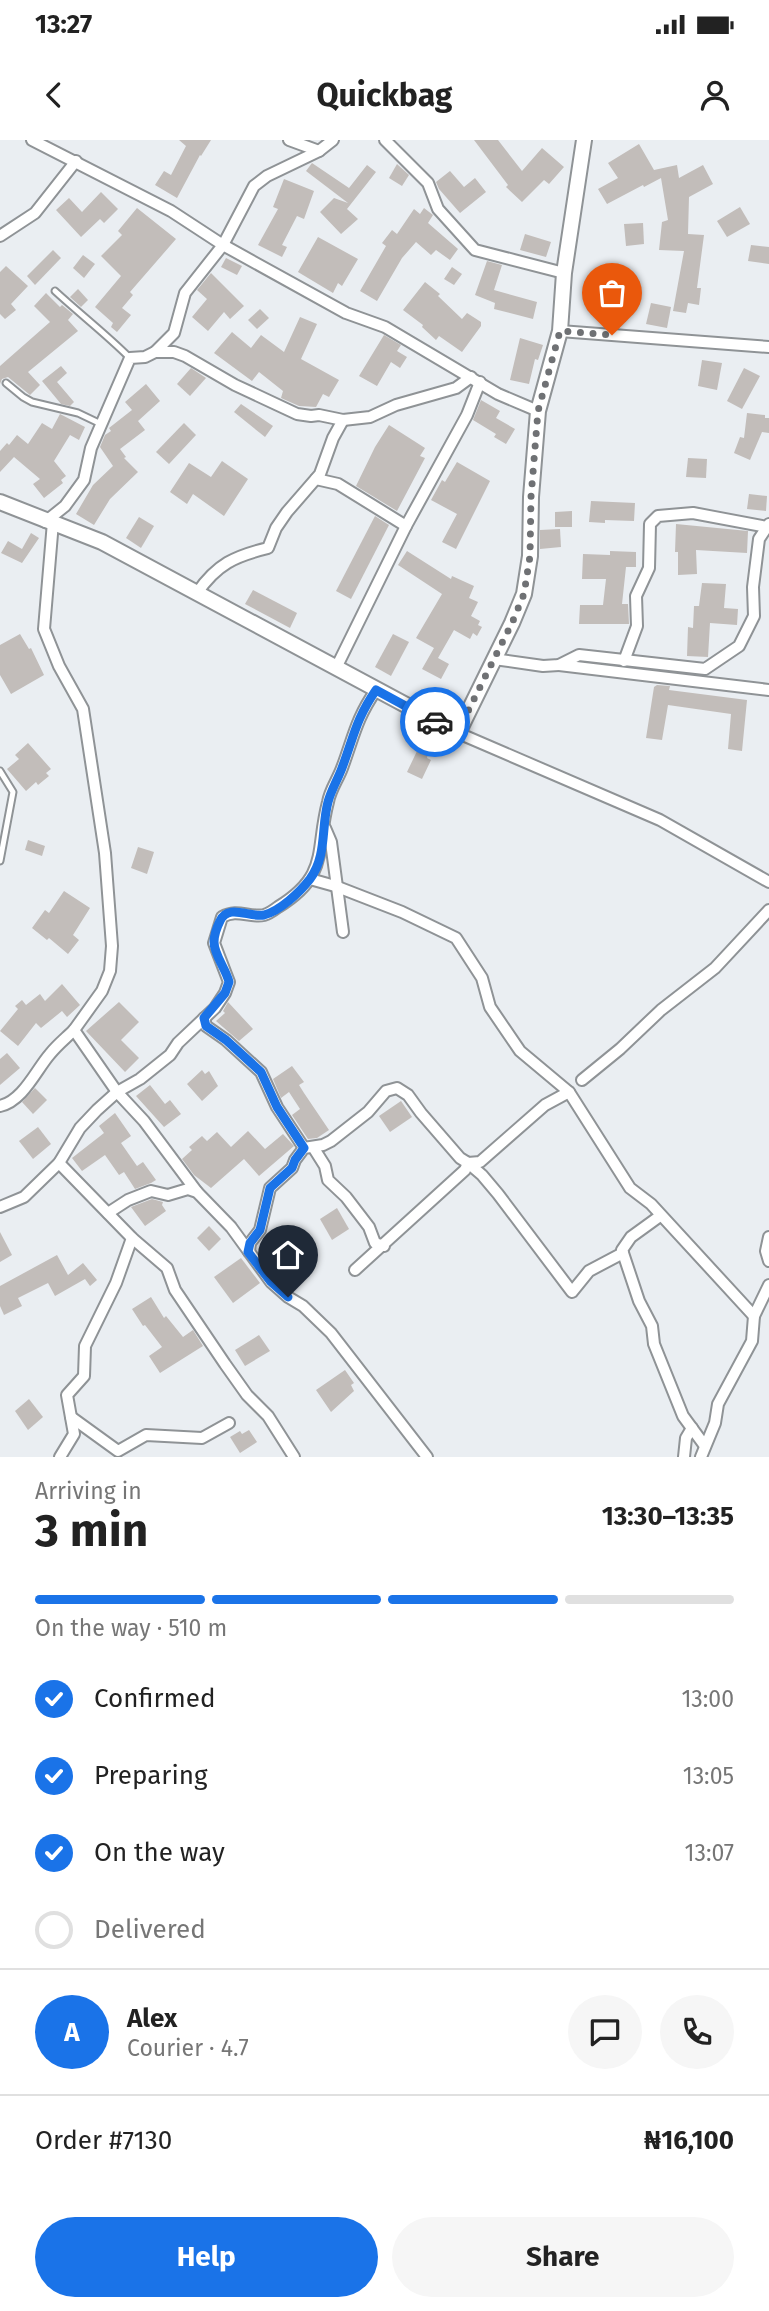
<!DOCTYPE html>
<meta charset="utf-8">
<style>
:root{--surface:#fff;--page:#f6f6f6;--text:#222;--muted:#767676;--line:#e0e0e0;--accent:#1a73e8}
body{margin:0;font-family:"Fira Sans",sans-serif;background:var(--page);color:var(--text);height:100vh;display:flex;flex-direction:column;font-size:26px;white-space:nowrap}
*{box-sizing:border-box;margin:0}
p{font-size:23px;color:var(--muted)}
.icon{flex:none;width:38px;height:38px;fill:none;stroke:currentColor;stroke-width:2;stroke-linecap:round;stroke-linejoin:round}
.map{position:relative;height:1317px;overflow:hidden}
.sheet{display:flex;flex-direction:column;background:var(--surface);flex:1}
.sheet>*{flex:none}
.pin{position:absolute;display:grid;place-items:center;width:60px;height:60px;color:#fff;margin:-72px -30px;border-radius:50% 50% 50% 0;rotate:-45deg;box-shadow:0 0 7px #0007}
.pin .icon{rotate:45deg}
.courier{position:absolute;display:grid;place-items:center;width:70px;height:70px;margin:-35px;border:5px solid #1a73e8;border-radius:50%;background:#fff;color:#222;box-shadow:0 2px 9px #0007}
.head em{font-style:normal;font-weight:700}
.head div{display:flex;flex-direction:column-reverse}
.head{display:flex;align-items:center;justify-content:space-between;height:119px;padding:0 35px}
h1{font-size:46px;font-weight:700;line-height:52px}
.bar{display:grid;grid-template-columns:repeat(4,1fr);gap:10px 7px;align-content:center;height:84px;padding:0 35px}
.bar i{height:9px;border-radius:5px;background:var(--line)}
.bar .on{background:var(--accent)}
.bar p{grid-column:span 4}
.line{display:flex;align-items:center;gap:18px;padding:0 35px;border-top:2px solid var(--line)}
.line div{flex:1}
.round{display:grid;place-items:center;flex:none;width:74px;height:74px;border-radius:37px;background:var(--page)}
ol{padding:0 35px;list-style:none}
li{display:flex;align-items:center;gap:21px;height:77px}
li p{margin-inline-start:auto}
li .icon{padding:7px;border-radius:50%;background:var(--accent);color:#fff;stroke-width:4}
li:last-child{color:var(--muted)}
li i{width:38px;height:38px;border:4px solid var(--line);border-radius:50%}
.button{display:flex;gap:14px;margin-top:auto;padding:14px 35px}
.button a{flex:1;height:80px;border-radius:42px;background:var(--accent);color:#fff;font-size:28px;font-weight:700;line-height:80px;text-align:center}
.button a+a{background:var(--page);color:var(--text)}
.status{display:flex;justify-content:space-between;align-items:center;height:49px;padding:0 35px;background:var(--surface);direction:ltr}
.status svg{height:19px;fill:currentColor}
header{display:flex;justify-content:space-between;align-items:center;height:91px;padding:0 35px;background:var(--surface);font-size:32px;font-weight:700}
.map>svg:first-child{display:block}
.building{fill:#c2bdba}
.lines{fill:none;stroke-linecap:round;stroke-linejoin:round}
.service-casing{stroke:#8f9396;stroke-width:9}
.minor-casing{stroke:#8f9396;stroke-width:14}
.tertiary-casing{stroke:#8f9396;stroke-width:18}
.service{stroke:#fff;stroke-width:5}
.minor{stroke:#fff;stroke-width:10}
.tertiary{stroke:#fff;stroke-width:14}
.done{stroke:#6f7174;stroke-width:7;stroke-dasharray:0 12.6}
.route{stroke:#1a73e8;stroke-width:9}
</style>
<div class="status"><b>13:27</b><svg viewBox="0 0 49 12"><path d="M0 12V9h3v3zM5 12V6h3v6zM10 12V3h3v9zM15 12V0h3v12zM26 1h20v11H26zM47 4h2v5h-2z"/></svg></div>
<header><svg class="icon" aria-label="back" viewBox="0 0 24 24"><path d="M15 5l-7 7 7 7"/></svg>Quickbag<svg class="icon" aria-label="person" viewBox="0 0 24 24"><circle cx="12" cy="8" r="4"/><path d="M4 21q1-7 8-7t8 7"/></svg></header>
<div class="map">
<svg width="769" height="1317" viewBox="0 0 769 1317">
<rect width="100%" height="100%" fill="#eaeef2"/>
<g class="building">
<polygon points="179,0 211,0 201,16 200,15 177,58 155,45 164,31 171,35 186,6"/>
<polygon points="474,0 498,0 522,31 542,8 564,27 549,44 544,40 522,62 506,47 508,45"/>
<polygon points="639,4 654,30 677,25 679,38 703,25 713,44 689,57 688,94 704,95 697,148 701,148 699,165 688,163 686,173 673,171 684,111 659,110 662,82 668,80 661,38 644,47 643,45 607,64 598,49 618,38 608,23"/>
<polygon points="312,23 349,48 367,25 376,32 347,69 358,79 341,94 320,72 334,58 348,63 306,31"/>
<polygon points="397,24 409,35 402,46 389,38"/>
<polygon points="450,31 464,47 475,38 486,52 460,73 439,49 436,42"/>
<polygon points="284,39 314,51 304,79 297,76 282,105 287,107 282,117 258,105 278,69 273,67"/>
<polygon points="101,52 118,69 104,83 100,79 81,97 56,70 69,58 82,72"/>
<polygon points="740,67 750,84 727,97 717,81"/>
<polygon points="137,68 176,99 130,152 133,155 122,168 131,175 117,192 111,187 113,183 95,167 121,136 101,116 122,95 118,91"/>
<polygon points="424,68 433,75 428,83 458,109 450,120 436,110 431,115 416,102 402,118 377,161 360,151 386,106 382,103 392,90 397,94 414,69 420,74"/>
<polygon points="643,83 644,104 626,106 624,84"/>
<polygon points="525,94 551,102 546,117 520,110"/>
<polygon points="318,97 358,119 342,146 338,143 333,153 298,132"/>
<polygon points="751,105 769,107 769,124 748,121"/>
<polygon points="53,110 61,118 35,145 27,136"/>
<polygon points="83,115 95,124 84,138 73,128"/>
<polygon points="226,118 242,126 237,135 221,127"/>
<polygon points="487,121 502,125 494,150 537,162 533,179 494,169 495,163 475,155"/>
<polygon points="6,126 28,146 11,164 16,170 5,179 0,174 0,132"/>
<polygon points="452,127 462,134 454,145 444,139"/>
<polygon points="211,133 244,166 230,179 224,172 208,191 192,177 207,159 197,150"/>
<polygon points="596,134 632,137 630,153 628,153 626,182 605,181 607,151 594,149"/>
<polygon points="425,142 440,154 438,156 462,179 467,173 481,182 481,186 462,212 439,196 436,200 422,187 423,185 403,170"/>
<polygon points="78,149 88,160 81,167 70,157"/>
<polygon points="46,153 60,167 62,165 73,174 68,180 78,191 28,232 40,245 30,255 8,237 2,239 0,244 0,226 50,182 34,166"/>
<polygon points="651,163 671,167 667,188 646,184"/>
<polygon points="260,169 269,178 257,189 248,180"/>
<polygon points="300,177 317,184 301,219 339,240 329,257 323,254 316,267 299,266 281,258 283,251 259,232 252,241 214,213 232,192 251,208 261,195 284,212"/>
<polygon points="384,195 401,205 397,211 407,217 400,228 391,222 377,246 359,236"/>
<polygon points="520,198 543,205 538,220 535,219 529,244 510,240"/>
<polygon points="702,220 722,223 717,250 698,246"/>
<polygon points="61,226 67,233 57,242 74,262 70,266 61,264 42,241"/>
<polygon points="191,228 206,238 190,256 177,244"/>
<polygon points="744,228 760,236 742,269 727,261"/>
<polygon points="146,244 160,261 138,281 145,290 120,309 126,317 124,318 138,332 110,359 94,385 76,374 93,345 113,326 100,307 105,295 111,291 109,288 132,270 125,262"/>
<polygon points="481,260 500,271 496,278 515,289 506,304 494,297 496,294 473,280"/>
<polygon points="241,264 273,286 265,297 234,272"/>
<polygon points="747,273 765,275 765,278 769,278 769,293 762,292 750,320 734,313 740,297 744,298"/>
<polygon points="60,274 85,287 79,300 70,295 54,321 66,336 61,340 63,343 44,358 33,344 40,339 14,317 0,332 0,311 7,303 9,305 17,295 28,304 42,283 52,289"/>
<polygon points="184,283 196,295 169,324 156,312"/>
<polygon points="389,285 425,308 420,316 425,318 397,371 356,346 375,307"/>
<polygon points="688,318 707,319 706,338 686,337"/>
<polygon points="222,321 248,339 224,376 193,354 187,364 170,352 189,323 211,337"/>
<polygon points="457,322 490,341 456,409 442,402 457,374 431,360 442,340 445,342"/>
<polygon points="749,354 767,356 766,371 747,369"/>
<polygon points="591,361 635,363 634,381 605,380 605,383 589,382"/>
<polygon points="572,371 572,387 555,387 555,372"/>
<polygon points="375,376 389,385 351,459 336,451"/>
<polygon points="139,377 154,386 141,408 126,398"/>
<polygon points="676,384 748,391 747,413 696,410 697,434 678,435 678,412 675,412"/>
<polygon points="560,389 561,407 540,409 540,390"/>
<polygon points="31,393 39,398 22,423 1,413 8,401 22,409"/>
<polygon points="407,411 451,439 452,436 474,446 469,458 478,462 471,476 480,481 478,485 482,487 477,496 473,493 470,499 454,490 438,518 449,524 441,539 422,529 434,508 416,498 442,454 398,425"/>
<polygon points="610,411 636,412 636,427 626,427 622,464 628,464 629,484 579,484 580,465 603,465 606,439 582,439 583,414 610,415"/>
<polygon points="702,443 726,444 724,468 738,469 737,485 710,483 708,517 687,516 688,487 693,488 694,466 699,466"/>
<polygon points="253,450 297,473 290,488 245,464"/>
<polygon points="20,494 29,509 31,508 44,535 11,554 0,535 0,505"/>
<polygon points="393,494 409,502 391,536 375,527"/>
<polygon points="657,545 670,546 669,550 747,560 742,611 728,609 731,574 668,565 662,600 646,598 654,547"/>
<polygon points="28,603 51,629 46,633 49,636 38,645 36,642 26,651 7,629 19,619 15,615"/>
<polygon points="418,609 428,614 427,618 431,620 422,639 407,632"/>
<polygon points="28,700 45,706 42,716 25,710"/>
<polygon points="138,707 154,712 147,734 131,728"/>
<polygon points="64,751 90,768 73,795 79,800 68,814 49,798 47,800 32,788 45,770 49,773"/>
<polygon points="62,844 80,865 67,877 62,871 41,888 36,883 18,906 0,891 18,869 15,866 22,860 26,865 40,854 45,861"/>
<polygon points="119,862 139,882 121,900 139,918 125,932 86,891"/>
<polygon points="228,862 253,889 239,901 216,881 225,873 223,871"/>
<polygon points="7,913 20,928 0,945 0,919"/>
<polygon points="292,926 304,942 299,945 304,953 329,990 317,998 308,999 292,975 300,969 289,952 281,958 273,939"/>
<polygon points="202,930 205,934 209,931 218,946 202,961 187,944"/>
<polygon points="150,945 165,964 170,960 181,974 164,987 136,956"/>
<polygon points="35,948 47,960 33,974 22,962"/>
<polygon points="401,961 412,977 390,992 379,976"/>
<polygon points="115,973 131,996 121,1003 137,1026 143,1022 156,1040 151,1043 135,1049 124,1032 119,1035 105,1015 82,1031 72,1018 104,993 99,986"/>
<polygon points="38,987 51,1004 33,1019 19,1001"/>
<polygon points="248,991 265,1009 283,994 294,1006 259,1036 244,1019 211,1048 194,1035 182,1019 192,1010 189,1007 202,996 207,1001 217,992 231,1007"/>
<polygon points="152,1059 163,1062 162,1065 166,1071 145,1086 131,1067"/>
<polygon points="337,1068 349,1089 332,1100 320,1079"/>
<polygon points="209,1086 221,1099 209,1111 197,1098"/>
<polygon points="0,1092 12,1115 0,1122"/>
<polygon points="57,1115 68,1135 83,1123 97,1140 90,1146 85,1139 55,1156 48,1143 18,1158 22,1166 4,1175 0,1166 0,1146"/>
<polygon points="241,1118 260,1143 233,1163 214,1137"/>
<polygon points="151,1157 164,1178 166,1176 183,1197 193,1190 203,1206 160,1233 149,1216 162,1207 145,1185 143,1186 132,1169"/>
<polygon points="259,1195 270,1211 245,1226 235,1210"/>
<polygon points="345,1230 354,1243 351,1245 354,1251 331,1272 316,1250"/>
<polygon points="29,1259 43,1277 28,1290 15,1271"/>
<polygon points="249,1290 257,1302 240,1313 230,1297 240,1291 242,1294"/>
</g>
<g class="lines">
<g class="service-casing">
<g id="service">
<path d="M55 151C80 174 106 194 130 218"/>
<polyline points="6,243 23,257 32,262 78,273 101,284"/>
<polyline points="0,631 13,652 0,721"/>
</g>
</g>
<g class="minor-casing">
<g id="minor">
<polyline points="32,0 171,71 223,105 346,173 385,187 498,254 538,271"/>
<polyline points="289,0 319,11"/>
<polyline points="385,0 428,43 438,69 475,110 564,133"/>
<polyline points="0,96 35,73 76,21"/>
<polyline points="560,191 769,207"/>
<polyline points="155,212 174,212 185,216 235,245 297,274 311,276 319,275 343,280 370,277 396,265 456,248 471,237"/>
<polyline points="316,339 338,344 406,386"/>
<polyline points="45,382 65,366 84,340 91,308 130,218 145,217 155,212 174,193 185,153 223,105 254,46 267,36 319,11 333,0"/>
<polyline points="53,382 44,489 59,526 83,569 105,713 112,806 110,831 102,851 74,890 117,952 144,981 197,1052"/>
<path d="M197 453C217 424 235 416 268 408L276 388 287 372 320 334 333 298 343 280"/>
<polyline points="494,519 543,526 559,525 579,515 705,529 739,506 754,476 753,447 759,399 769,384"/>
<polyline points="624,521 637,486 636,456 649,428 650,384 658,376 693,373 767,387"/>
<polyline points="559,525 769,550"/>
<polyline points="336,528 406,386 467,275 480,242"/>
<polyline points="458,593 660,680 769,742"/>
<polyline points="325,688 331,702 343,792"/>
<polyline points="310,739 335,746 402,772 456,798 482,838 490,867 520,911 569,952 630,1048 651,1064 754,1176"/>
<polyline points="204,878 206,886 226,900 261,932 277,967 304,1008"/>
<polyline points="582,940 620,909 661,870 715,828 769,770"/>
<path d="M0 966C23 961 36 930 50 914 57 905 66 898 74 890"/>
<polyline points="313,1007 325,1026 328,1040 346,1057 369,1087 375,1103 384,1106"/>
<polyline points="59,1023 132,1098 167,1128 175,1150 225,1224 247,1255 268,1276 294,1317"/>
<path d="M0 1067 24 1057 59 1023 80 988 97 970 117 952 140 939 170 915 178 903 215 868 225 853 229 842 214 803 222 777C237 768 249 778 264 775 268 774 274 770 278 767 330 735 315 711 328 662 330 650 338 639 342 628 354 596 356 579 376 550"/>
<polyline points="108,1073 128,1060 151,1051 168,1055 188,1049 197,1052 231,1087 271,1142 288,1157 303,1166 331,1193 427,1317"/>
<polyline points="660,1076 631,1097 622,1110 639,1161 652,1186 654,1204 683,1276 705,1306"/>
<polyline points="769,1097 766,1111 769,1121"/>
<polyline points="249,1112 250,1103 260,1090 270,1048 292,1028 295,1020 304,1008 323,1005 331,1001 368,972 386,951 397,948 408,955 421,973 460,1018 468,1023 480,1022 545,965 569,952"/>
<polyline points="355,1130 465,1030 468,1023 482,1035 498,1054 572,1152 589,1131 623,1113"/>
<polyline points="71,1277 118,1311 146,1295 202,1298 229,1283"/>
<polyline points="60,1317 74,1294 67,1255 84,1236 85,1206 116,1143 132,1098"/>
<polyline points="684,1317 686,1298 692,1288"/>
<polyline points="701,1317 715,1283 718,1264 752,1201 754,1176 769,1145"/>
</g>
</g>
<g class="tertiary-casing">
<polyline id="tertiary" points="0,362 102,402 458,593 512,483 524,454 530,416 531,357 538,271 560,191 564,133 584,0"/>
</g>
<use href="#service" class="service"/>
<use href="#minor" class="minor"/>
<use href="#tertiary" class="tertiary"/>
</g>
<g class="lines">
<polyline class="done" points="435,582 457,593 512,483 524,454 530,416 531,357 538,271 560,191 612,195"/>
<path class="route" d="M288 1157 271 1142 248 1112 250 1103 260 1090 270 1048 292 1028 295 1020 304 1008 277 967 261 932 226 900 206 886 204 878 225 853 229 842C226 829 214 815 214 802 214 795 217 787 220 781 228 763 250 778 264 775 280 771 300 752 310 739 327 716 321 688 328 662 331 650 338 639 342 628 354 596 356 579 376 550L435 582"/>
</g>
</svg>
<div class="pin" style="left:612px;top:195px;background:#ea580c"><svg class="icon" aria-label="bag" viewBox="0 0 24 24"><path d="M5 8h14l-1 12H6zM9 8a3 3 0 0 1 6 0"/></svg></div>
<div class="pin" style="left:288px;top:1157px;background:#1f2937"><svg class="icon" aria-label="home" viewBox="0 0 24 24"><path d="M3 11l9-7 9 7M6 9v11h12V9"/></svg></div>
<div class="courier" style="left:435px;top:582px"><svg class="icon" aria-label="car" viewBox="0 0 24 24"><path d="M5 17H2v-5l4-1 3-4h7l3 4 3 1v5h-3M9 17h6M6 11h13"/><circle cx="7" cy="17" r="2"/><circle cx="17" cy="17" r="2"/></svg></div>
</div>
<section class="sheet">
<div class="head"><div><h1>3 min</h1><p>Arriving in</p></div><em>13:30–13:35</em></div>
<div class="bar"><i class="on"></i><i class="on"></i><i class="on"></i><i></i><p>On the way · 510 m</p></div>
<ol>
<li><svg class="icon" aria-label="check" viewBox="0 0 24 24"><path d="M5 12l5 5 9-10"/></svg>Confirmed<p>13:00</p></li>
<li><svg class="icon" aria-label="check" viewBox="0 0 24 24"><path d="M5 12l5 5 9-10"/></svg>Preparing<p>13:05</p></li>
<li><svg class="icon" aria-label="check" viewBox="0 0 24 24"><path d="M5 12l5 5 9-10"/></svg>On the way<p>13:07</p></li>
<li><i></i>Delivered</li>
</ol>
<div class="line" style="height:126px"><b class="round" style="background:var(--accent);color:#fff">A</b><div><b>Alex</b><p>Courier · 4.7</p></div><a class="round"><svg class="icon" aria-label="chat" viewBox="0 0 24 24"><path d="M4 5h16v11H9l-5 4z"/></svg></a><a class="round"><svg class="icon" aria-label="phone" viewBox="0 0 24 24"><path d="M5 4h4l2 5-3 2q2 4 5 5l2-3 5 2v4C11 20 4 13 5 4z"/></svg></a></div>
<div class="line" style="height:91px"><div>Order #7130</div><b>₦16,100</b></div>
<div class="button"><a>Help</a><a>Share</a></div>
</section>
